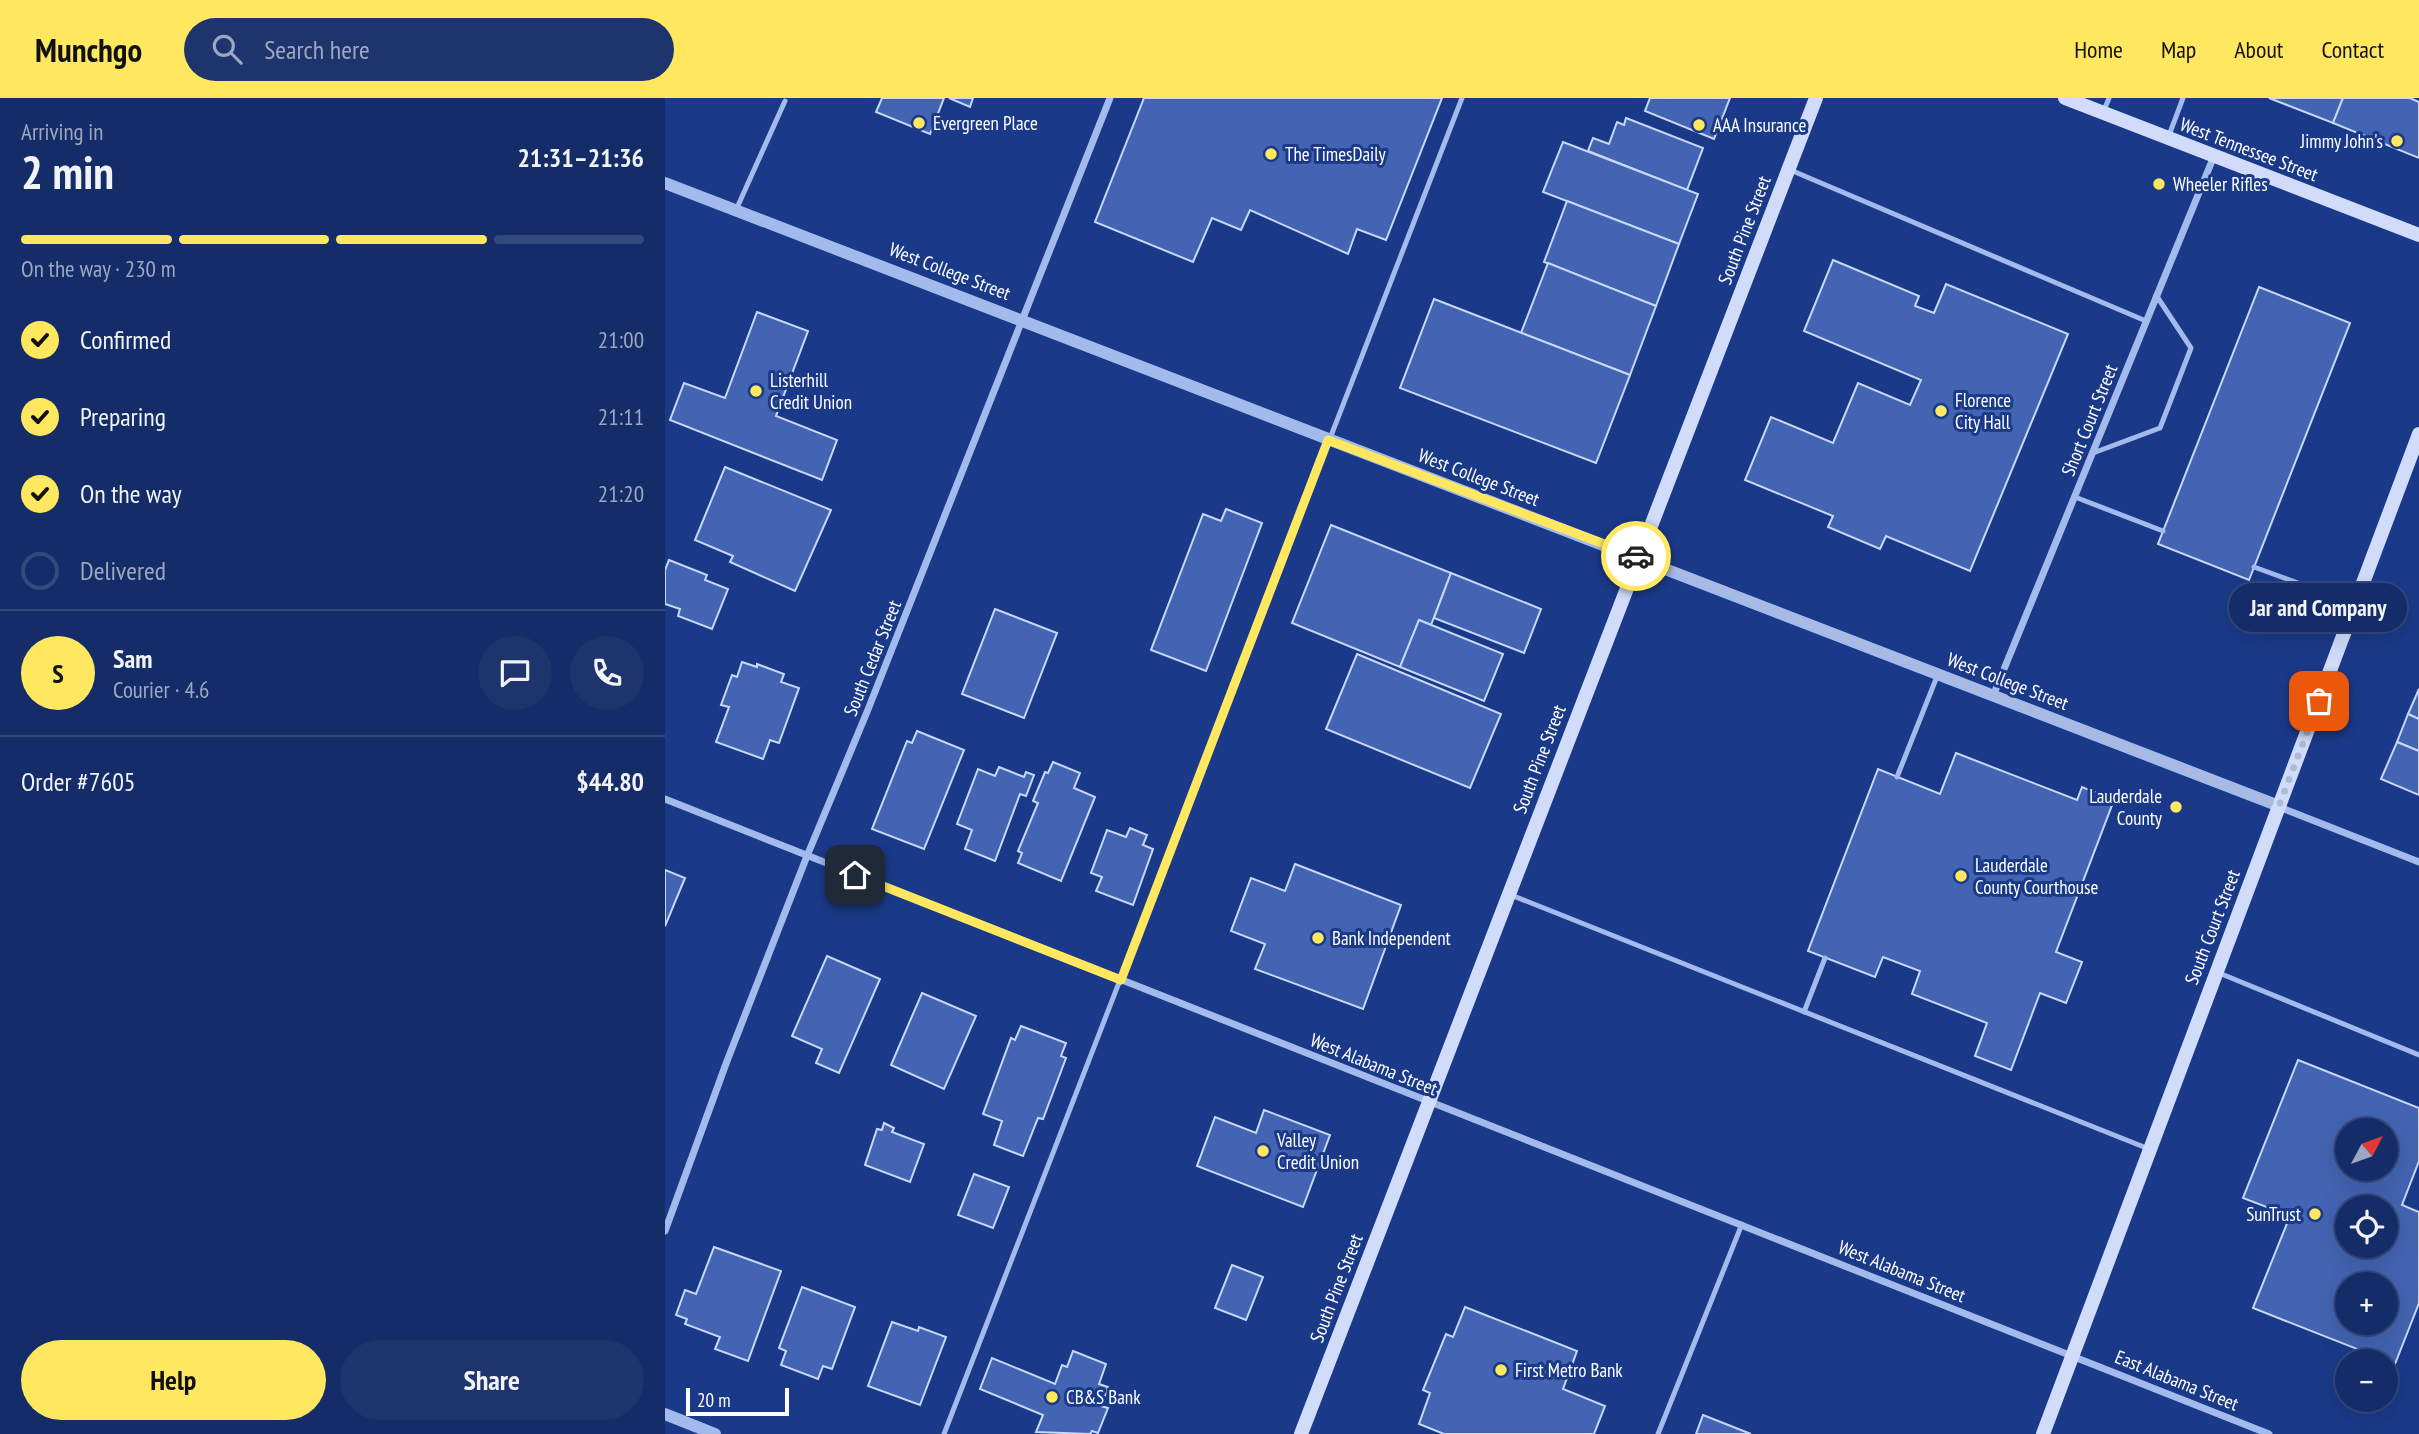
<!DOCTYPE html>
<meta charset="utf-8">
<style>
:root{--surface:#142c67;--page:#1d346d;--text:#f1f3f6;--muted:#9da7c0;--line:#33487b;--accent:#ffe85f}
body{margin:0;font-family:"PT Sans Narrow",sans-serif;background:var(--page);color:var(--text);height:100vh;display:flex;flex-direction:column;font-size:26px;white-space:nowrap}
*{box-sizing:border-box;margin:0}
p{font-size:23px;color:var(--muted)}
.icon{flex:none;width:38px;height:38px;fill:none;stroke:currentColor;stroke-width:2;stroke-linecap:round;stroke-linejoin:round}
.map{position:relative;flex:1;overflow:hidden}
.panel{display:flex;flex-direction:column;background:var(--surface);width:665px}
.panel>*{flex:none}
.needle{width:46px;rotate:49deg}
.buttons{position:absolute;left:1670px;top:1020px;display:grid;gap:14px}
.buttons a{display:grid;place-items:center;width:63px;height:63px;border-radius:50%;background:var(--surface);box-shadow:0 7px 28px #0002,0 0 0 2px var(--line);font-size:35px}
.scale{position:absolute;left:21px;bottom:18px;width:103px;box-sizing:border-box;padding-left:7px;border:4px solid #fff;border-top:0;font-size:19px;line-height:24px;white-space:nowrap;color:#fff;-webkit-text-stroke:5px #1a3a89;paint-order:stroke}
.pin{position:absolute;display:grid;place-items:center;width:60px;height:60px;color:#fff;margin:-30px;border-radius:14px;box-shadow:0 4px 10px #0006}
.courier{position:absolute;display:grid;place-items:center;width:70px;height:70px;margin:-35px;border:5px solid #ffe85f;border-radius:50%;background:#fff;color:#222;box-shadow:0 2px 9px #0007}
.bubble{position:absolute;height:49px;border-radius:24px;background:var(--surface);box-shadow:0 7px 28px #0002,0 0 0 2px var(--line);font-size:23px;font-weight:700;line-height:49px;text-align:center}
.summary em{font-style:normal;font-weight:700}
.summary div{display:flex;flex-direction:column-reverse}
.summary{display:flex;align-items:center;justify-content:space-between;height:119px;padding:0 21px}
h1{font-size:46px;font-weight:700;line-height:52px}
.bar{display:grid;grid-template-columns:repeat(4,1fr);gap:10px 7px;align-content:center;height:84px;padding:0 21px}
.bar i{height:9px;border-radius:5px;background:var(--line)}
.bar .on{background:var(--accent)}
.bar p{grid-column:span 4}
.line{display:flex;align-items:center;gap:18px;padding:0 21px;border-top:2px solid var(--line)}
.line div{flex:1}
.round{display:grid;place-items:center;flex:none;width:74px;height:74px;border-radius:37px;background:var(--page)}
ol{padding:0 21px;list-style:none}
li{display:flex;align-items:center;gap:21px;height:77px}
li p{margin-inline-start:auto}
li .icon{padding:7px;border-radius:50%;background:var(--accent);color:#111;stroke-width:4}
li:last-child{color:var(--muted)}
li i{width:38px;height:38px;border:4px solid var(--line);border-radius:50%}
.button{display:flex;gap:14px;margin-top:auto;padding:14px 21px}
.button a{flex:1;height:80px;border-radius:42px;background:var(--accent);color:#111;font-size:28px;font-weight:700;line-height:80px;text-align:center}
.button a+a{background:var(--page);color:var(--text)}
header{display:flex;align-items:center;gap:42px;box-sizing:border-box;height:98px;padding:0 35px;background:var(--accent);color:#111}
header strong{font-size:33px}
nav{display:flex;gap:38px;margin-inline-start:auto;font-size:24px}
.search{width:490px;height:63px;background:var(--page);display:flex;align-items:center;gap:18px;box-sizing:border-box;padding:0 24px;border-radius:38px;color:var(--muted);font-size:26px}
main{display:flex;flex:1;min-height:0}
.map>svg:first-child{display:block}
.building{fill:#4364b2;stroke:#c9d8f9;stroke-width:2;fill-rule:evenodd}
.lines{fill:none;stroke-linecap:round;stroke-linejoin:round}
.service{stroke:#a3baed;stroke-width:5}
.minor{stroke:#a3baed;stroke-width:7}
.tertiary{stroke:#a3baed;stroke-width:12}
.secondary{stroke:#d0dcf9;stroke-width:14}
.done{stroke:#afbad6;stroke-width:7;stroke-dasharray:0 12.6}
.route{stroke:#ffe85f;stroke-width:9}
.poi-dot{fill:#ffe85f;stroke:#1a3a89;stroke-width:2.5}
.labels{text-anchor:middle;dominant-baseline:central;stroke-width:6;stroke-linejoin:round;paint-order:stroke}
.poi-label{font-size:19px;fill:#fff;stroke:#1a3a89;text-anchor:start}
.street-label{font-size:19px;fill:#fff;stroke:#1a3a89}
</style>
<header>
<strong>Munchgo</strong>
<div class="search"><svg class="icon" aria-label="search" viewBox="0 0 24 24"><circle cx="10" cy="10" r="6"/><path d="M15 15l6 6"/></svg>Search here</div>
<nav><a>Home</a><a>Map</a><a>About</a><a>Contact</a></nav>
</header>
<main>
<section class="panel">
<div class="summary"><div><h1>2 min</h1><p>Arriving in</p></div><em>21:31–21:36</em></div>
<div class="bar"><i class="on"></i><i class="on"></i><i class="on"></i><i></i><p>On the way · 230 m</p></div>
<ol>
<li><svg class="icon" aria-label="check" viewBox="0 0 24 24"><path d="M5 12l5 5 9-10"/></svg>Confirmed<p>21:00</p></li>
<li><svg class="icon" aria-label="check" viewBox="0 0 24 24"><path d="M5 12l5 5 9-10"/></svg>Preparing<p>21:11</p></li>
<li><svg class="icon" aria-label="check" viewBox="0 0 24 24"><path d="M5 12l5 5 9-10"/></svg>On the way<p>21:20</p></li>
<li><i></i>Delivered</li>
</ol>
<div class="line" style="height:126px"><b class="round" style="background:var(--accent);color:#111">S</b><div><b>Sam</b><p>Courier · 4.6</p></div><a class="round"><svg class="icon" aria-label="chat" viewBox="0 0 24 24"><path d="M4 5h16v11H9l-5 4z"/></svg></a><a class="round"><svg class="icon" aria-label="phone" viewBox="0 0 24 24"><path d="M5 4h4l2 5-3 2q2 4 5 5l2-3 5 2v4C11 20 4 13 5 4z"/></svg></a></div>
<div class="line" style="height:91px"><div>Order #7605</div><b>$44.80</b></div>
<div class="button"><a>Help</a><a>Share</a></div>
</section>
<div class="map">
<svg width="1754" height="1336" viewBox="0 0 1754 1336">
<rect width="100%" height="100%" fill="#1a3a89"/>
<g class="building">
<polygon points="217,0 279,0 265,36 211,14"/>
<polygon points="284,0 308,0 305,9"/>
<polygon points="479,0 777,0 721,142 692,131 683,156 585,112 576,132 547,120 528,164 430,124"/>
<polygon points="985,0 1065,0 1049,41 980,13"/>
<polygon points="1604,0 1678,0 1668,25"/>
<polygon points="1678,0 1745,0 1754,4 1754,60 1668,25"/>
<polygon points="961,20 1038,50 1022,92 923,53 928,40 944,46 952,24 959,27"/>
<polygon points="898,44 1033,96 1014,146 878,94"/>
<polygon points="902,103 1014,146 991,208 879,164"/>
<polygon points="1168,162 1254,198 1250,208 1269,215 1281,186 1403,236 1305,473 1221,438 1215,451 1163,429 1168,418 1080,382 1106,319 1168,345 1193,285 1245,307 1256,282 1139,233"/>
<polygon points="883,165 991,208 965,277 856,235"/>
<polygon points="1594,189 1685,225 1584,482 1493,446"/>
<polygon points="769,201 965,277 931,365 735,290"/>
<polygon points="92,214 143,233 111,318 172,342 157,382 5,322 19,285 60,300"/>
<polygon points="60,369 166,412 130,493 65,464 68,458 30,442"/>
<polygon points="561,411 597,425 541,573 486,552 538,416 556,423"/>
<polygon points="666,427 786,475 766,527 754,522 735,569 627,525"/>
<polygon points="4,462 42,477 40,482 63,491 47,531 13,518 15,511 0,506 0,472"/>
<polygon points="786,475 876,511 859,555 769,520"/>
<polygon points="330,511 392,535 359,620 297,596"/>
<polygon points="754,522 838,556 819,603 735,569"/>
<polygon points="692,556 836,616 805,690 661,631"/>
<polygon points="77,564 92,569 92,566 119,576 116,584 134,590 114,645 105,642 98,661 51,644 64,609 56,607 67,577 72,579"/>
<polygon points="1754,591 1754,621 1743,616"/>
<polygon points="1743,616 1754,621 1754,653 1732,644"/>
<polygon points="252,633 299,652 259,751 207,731 242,643 247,645"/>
<polygon points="1732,644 1754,653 1754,697 1716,681"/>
<polygon points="1291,655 1412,702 1417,689 1449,702 1391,854 1417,864 1401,905 1375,895 1346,972 1310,958 1322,925 1247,896 1255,873 1218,859 1210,879 1143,853 1213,671 1275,696"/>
<polygon points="388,664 415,675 409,690 430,699 396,783 353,765 357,755 353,753 373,705 368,703 380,674 383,675"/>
<polygon points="334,669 359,679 361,674 369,677 361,698 355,696 330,763 300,751 307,732 292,726 313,671 330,678"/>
<polygon points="465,730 482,737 478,747 488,751 468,807 431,793 437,779 426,775 442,732 461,739"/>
<polygon points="630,766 736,807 698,911 590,871 600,846 566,833 586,780 620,793"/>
<polygon points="0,772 20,780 0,828"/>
<polygon points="162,858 215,881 174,975 151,965 157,951 127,938"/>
<polygon points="257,895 311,918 279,991 226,967"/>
<polygon points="356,928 401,945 396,958 401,960 378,1021 373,1020 358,1058 329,1047 337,1023 318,1016 346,940 350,942"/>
<path d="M1633 962 1754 1010V1063L1737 1107 1754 1114V1205L1730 1266 1588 1210 1625 1118 1578 1100ZM1682 1032H1720V1071H1682ZM1682 1110H1720V1148H1682ZM1682 1186H1720V1225H1682Z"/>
<polygon points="599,1012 665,1037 638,1109 532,1068 550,1019 591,1035"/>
<polygon points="219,1025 229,1030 227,1034 259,1046 245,1084 200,1067 212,1031 217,1032"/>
<polygon points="309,1076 344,1089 328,1130 293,1117"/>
<polygon points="49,1149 116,1173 83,1263 50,1251 55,1239 20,1226 22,1221 11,1217 20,1192 31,1196"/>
<polygon points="567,1167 598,1179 581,1222 550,1210"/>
<polygon points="137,1189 190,1209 167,1271 158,1268 153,1281 116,1267 121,1253 114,1250"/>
<polygon points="800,1209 912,1253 898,1291 940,1308 929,1336 779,1336 754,1326 765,1295 758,1292 781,1236 788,1239"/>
<polygon points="227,1224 253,1233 254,1229 281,1239 255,1307 203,1288"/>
<polygon points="408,1253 441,1266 434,1286 443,1289 436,1308 443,1310 433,1335 427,1333 425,1336 371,1334 378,1317 315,1291 327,1260 390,1286 397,1267 402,1269"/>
<polygon points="1038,1317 1086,1336 1031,1336"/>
</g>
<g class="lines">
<g class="service">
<polyline points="1438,15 1444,0"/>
<polyline points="1503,40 1518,0"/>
<polyline points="1123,71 1481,223"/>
<polyline points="71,112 120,3"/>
<polyline points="1428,355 1495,330 1526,250 1491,197"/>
<polyline points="1410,399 1498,433"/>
<polyline points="1589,469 1688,505"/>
<polyline points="1232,679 1273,576"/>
<polyline points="846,797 1484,1051"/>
<polyline points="1554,875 1754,957"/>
<polyline points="1139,914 1160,860"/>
<polyline points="279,1336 797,0"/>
<polyline points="993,1336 1077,1126"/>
</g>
<g class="minor">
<polyline points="1328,598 1549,58"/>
<polyline points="0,701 1604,1336"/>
<polyline points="1614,709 1754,764"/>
<polyline points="0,1133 62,963 142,758 202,614 445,0"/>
</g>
<g class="tertiary">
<polyline points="0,85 1614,708"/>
<polyline points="0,1316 50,1336"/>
</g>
<g class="secondary">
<polyline points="1400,0 1754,137"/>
<polyline points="636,1336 1151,0"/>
<polyline points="1378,1336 1754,336"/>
</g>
</g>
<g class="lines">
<polyline class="done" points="971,458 1614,708 1654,603"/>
<polyline class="route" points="190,777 456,882 663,342 971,458"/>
</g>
<g class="poi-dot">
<circle cx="254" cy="25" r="7"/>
<circle cx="1034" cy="27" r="7"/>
<circle cx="1732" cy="43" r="7"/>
<circle cx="606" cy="56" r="7"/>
<circle cx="1494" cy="86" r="7"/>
<circle cx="91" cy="293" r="7"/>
<circle cx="1276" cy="313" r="7"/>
<circle cx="1511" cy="709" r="7"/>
<circle cx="1296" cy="778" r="7"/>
<circle cx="653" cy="840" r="7"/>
<circle cx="598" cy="1053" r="7"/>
<circle cx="1650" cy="1116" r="7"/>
<circle cx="836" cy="1272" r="7"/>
<circle cx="387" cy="1299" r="7"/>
</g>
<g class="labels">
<g class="poi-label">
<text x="268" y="25">Evergreen Place</text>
<text x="1048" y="27">AAA Insurance</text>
<text x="1718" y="43" text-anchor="end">Jimmy John's</text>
<text x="620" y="56">The TimesDaily</text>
<text x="1508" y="86">Wheeler Rifles</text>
<text x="105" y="282">Listerhill<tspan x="105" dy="22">Credit Union</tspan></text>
<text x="1290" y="302">Florence<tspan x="1290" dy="22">City Hall</tspan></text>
<text x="1497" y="698" text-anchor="end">Lauderdale<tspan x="1497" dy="22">County</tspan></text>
<text x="1310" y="767">Lauderdale<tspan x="1310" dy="22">County Courthouse</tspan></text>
<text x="667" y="840">Bank Independent</text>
<text x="612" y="1042">Valley<tspan x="612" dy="22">Credit Union</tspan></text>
<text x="1636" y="1116" text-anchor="end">SunTrust</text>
<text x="850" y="1272">First Metro Bank</text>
<text x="401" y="1299">CB&amp;S Bank</text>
</g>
<g class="street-label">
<text transform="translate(1584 51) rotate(21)">West Tennessee Street</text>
<text transform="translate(1079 132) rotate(-69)">South Pine Street</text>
<text transform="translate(285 173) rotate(21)">West College Street</text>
<text transform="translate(1424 322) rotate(-68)">Short Court Street</text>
<text transform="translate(814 379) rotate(21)">West College Street</text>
<text transform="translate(207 560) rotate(-68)">South Cedar Street</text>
<text transform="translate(1343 583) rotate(21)">West College Street</text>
<text transform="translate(874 661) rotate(-69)">South Pine Street</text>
<text transform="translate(1547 829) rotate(-69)">South Court Street</text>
<text transform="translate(709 966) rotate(22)">West Alabama Street</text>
<text transform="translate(1237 1173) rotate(22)">West Alabama Street</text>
<text transform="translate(671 1190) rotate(-69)">South Pine Street</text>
<text transform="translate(1512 1282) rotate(22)">East Alabama Street</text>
</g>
</g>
</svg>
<div class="buttons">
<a><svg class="needle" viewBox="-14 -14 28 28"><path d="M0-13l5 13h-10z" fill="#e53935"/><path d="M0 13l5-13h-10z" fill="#9da7c0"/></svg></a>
<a><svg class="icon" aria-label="locate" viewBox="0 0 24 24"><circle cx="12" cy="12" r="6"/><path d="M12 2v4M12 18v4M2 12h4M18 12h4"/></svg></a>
<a>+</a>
<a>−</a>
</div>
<div class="scale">20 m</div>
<div class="pin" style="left:1654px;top:603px;background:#ea580c"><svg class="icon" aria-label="bag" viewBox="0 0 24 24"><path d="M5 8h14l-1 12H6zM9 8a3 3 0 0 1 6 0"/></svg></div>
<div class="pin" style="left:190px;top:777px;background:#1f2937"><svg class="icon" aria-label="home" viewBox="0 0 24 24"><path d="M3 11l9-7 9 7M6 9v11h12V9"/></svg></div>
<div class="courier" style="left:971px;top:458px"><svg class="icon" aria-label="car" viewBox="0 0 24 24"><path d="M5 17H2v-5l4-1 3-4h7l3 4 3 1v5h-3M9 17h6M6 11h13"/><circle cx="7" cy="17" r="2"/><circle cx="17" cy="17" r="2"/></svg></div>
<div class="bubble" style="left:1564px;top:485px;width:178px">Jar and Company</div>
</div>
</main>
